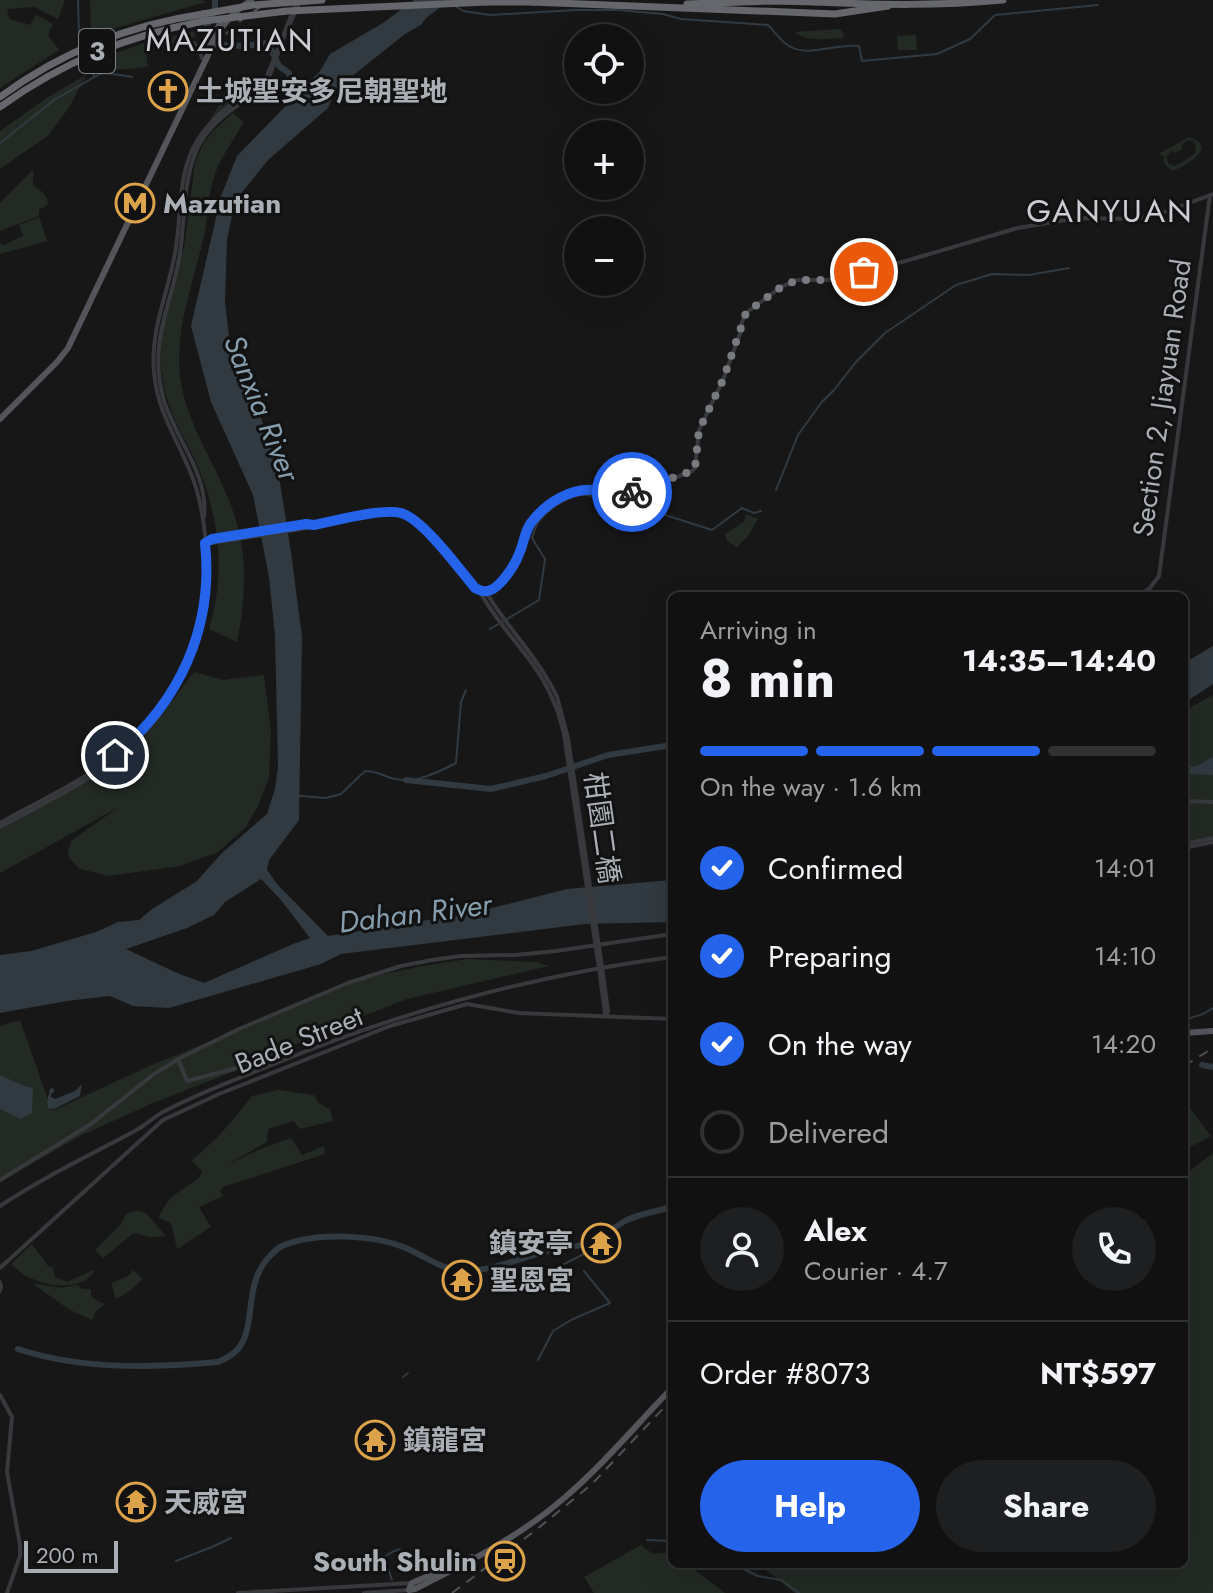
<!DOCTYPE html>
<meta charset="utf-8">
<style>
:root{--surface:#111112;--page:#1e1f20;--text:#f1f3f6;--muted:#9c9d9f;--line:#303132;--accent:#2563eb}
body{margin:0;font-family:Jost,"Noto Sans TC",sans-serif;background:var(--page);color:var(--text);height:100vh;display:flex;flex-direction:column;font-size:30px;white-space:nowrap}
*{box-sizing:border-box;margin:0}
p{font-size:26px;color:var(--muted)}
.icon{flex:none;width:44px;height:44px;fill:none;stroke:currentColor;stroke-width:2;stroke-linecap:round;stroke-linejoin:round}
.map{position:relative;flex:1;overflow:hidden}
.details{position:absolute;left:668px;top:592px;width:520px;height:976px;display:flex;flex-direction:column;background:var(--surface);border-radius:12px;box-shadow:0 8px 32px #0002,0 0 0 2px var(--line)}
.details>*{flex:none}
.buttons{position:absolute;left:564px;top:24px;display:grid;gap:16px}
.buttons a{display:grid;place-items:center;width:80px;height:80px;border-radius:50%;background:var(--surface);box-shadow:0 8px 32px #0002,0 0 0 2px var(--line);font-size:40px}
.scale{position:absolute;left:24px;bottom:20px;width:94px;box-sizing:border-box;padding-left:8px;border:4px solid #aaafb6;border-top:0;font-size:22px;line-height:28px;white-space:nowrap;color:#aaafb6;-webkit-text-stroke:6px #121213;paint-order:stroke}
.pin{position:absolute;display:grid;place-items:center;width:68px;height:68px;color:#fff;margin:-34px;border:4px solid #fff;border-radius:50%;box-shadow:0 2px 8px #0007}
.courier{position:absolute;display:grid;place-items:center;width:80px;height:80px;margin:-40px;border:6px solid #2563eb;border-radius:50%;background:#fff;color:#222;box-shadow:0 2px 10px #0007}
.headline em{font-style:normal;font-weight:700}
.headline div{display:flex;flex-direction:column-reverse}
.headline{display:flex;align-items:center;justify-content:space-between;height:136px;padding:0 32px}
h1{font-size:52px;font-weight:700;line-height:60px}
.bar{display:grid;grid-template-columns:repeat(4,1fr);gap:12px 8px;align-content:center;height:96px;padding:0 32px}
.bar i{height:10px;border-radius:6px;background:var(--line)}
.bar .current{background:var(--accent)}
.bar p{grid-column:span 4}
.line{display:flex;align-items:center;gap:20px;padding:0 32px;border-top:2px solid var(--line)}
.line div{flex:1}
.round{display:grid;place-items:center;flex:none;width:84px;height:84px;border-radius:42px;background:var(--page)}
ol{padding:0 32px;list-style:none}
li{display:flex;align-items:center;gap:24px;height:88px}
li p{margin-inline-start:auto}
li .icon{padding:8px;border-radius:50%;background:var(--accent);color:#fff;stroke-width:4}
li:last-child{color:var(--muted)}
li i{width:44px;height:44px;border:4px solid var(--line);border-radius:50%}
.cta{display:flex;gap:16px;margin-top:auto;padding:16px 32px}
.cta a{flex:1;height:92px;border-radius:48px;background:var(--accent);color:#fff;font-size:32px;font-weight:700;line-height:92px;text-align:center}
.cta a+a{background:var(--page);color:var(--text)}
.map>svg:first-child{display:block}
.green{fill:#232a24;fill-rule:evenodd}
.water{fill:#313a40;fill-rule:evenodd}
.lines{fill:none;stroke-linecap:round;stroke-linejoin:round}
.stream{stroke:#313a40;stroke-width:2}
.river{stroke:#313a40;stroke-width:6}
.minor{stroke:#38393d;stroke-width:4}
.major{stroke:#54565b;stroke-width:6}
.highway{stroke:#65676d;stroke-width:7}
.rail{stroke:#515357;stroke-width:2;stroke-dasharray:10 8;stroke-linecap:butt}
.minor-bridge{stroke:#38393d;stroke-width:4}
.highway-bridge{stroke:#65676d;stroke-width:7}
.done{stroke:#777a7f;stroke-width:8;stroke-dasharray:0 14.4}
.route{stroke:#2563eb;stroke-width:10}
.labels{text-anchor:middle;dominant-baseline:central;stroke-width:6;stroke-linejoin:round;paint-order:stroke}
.shield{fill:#121213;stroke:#7c8085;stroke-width:2}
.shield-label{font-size:26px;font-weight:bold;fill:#aaafb6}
.poi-label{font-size:28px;font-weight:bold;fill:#aaafb6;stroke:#121213;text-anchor:start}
.street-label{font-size:28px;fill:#aaafb6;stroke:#121213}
.water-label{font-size:30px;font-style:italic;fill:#859dad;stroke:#121213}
.quarter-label{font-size:32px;letter-spacing:2px;fill:#cbcdd3;stroke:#121213}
</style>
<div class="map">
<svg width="1213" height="1593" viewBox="0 0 1213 1593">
<rect width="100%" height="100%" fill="#171718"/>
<g class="green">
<polygon points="0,0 65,0 58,19 35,7 7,9 9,19 30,25 36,15 53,24 48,35 59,50 0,88"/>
<polygon points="90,0 201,0 206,2 91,35"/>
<path d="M840 29 844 35 843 38C827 38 808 43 795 32Z"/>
<polygon points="195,31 196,36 178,46 153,45 146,52 148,67 91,72 96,60 147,42"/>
<polygon points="916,35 917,50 898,50 897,36"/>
<polygon points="86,75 70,106 49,135 0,169 0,131 48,97"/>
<polygon points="233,82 238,85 235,99 207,125"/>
<path d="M233 113 244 122C236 136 226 150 219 164 208 186 209 212 204 236 192 289 169 342 184 397 196 441 224 478 236 521 248 560 245 603 237 642L209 629C226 571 220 516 195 460 191 451 186 442 181 433 166 403 157 370 161 337L184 247 195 163 203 144 213 131Z"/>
<path d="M1189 137C1211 145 1200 155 1187 164 1186 164 1176 170 1175 170 1169 171 1168 167 1164 163V155H1161L1160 153ZM1189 140 1193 141 1196 145 1195 154 1175 166 1169 164 1166 157 1172 150 1174 153 1182 149 1181 145Z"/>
<path d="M33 170V186C41 190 47 195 48 204L39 210V216L0 231V203Z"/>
<polygon points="39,217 47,241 0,254 0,242 2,246 23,236 19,225"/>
<polygon points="746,514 758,519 748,536 737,547 727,541 725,534 744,522"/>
<polygon points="194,672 223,680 264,675 271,731 269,778 258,806 246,827 218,852 180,866 109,876 80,869 69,858 68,850 72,840 119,807 0,873 0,829 91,777 139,743 141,746 140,743"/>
<polygon points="1213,695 1213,837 1184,841 1184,711"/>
<polygon points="468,959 536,962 549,966 407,999 315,1035 258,1062 153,1103 82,1135 0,1182 0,1026 20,1020 52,1111 147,1067 363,979 422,966"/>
<path d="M279 1090 314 1095 318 1103 330 1109 333 1121 300 1129 293 1121 268 1129 267 1142 226 1165 258 1150 291 1138 302 1155 324 1146 325 1154 223 1187 220 1191 223 1196 199 1207 211 1227 177 1249 171 1223 158 1217 171 1197 198 1179 203 1171 199 1169 192 1160C215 1141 234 1120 252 1096Z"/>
<polygon points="1184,1100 1211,1136 1184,1150"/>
<polygon points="1213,1153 1213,1593 795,1593 759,1564 1184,1564 1184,1179 1188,1172"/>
<polygon points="138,1211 146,1213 166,1236 149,1237 134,1233 103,1258 95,1250 121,1224 127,1213"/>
<path d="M32 1244 48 1266 53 1268 55 1277 67 1282 94 1270V1272C91 1275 88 1279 84 1281 60 1292 28 1282 11 1264Z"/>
<polygon points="133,1270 143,1279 130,1291 116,1299 111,1283 128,1276"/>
<polygon points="32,1283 61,1288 78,1285 82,1289 91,1289 91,1296 99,1302 105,1304 96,1311 92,1320 70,1310"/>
<polygon points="641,1545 653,1554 671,1552 672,1564 687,1564 725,1593 594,1593 584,1577"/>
</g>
<g class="water">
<path d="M414 0H450L426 18 421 25 405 34 336 89 328 108 268 160 235 201 227 240 225 301 232 365 260 415 277 464 291 552 302 637 299 820 269 860 267 870 277 884 328 936 472 913 567 889 672 880V922L585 924 341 954 321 964 169 1008 133 1006 110 996 67 1001 0 1013V955L31 951 96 932 118 922 139 920 152 909 197 881 221 854 267 814 275 789 278 766 275 635 269 577 253 495 211 402 191 326 221 196 237 156 320 71 330 54 383 23ZM261 879 281 900 310 938 293 944 204 983 177 973 126 949 187 928 214 915 225 902Z"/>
<polygon points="1213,646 1213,684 1184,703 1184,663"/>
<polygon points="1213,757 1213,775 1190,774 1188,771 1189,767 1197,766"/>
<polygon points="0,1075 24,1086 33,1088 32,1113 21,1119 0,1109"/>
<polygon points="82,1084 80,1096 54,1109 48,1108 47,1102 50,1089 53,1088 55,1091 51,1094 51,1097 55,1099 75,1091"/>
</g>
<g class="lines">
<g class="stream">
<polyline points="78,0 79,36 84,42"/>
<path d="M455 6 463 11 490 15 575 10H618L663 14 681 19 768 25C775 32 782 43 791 47 809 57 836 43 859 46L862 61 937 54 970 39 995 15 1098 5"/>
<polyline points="89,62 94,76"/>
<polyline points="0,143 54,100 100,74 107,73 132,77"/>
<polyline points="776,490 798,435 821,403 834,390 856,362 885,333 956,285 992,274 1029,275 1069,268"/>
<path d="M490 629 539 600 545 559 532 538C534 532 536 524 540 520 550 507 576 490 592 496 599 499 603 505 608 509L623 508 653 511 712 530 742 508 754 513 761 511"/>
<path d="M300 796 326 798 341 794 365 771C376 771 382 775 391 778 412 785 437 773 456 763L461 702 466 690"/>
<polyline points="1184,1020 1203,1014 1213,1008"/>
<polyline points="641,1214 672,1205"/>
<polyline points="564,1264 584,1254"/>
<polyline points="538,1360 553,1331 571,1320 610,1303 584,1271"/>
<polyline points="403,1377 408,1373"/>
<polyline points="647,1540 672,1541"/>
<polyline points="176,1561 212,1547 231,1538"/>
<polyline points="733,1564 758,1576 781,1580 799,1593"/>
<polyline points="392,1580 384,1557 392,1552 400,1549"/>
</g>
<g class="river">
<polyline points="206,27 215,10 215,0"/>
<polyline points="217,45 244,46 268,43 279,66 289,73 298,99"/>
<polyline points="406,780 491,789 546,776 608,755 672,745"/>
<polyline points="1202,1065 1213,1067"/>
<path d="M18 1349C81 1370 152 1368 218 1362 225 1359 233 1355 238 1349 257 1326 243 1286 268 1258 273 1253 276 1249 282 1246 315 1232 375 1234 408 1249 428 1258 447 1273 470 1271 496 1269 521 1258 547 1251 560 1247 575 1248 588 1243 602 1238 613 1228 625 1221 639 1214 657 1211 672 1207"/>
</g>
<g class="minor">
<polyline points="289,26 300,1"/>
<polyline points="194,43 199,49 202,58"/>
<path d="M204 517C209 473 174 438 163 397 148 340 172 306 180 253 185 219 183 175 199 145 214 118 239 105 263 88L267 83 285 34"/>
<polyline points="206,542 213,539 306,524 312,525"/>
<path d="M205 543H212L307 528 326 522 381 513H402L415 521 424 530 475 588C508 601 519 547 529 526 531 521 536 516 541 512 554 500 572 489 590 490 601 490 611 494 621 493 645 492 670 479 692 471L695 468 699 430 723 380 741 331 742 322 746 313 781 287 797 280H834L909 260 1018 228 1077 218 1137 219 1165 212 1213 194"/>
<path d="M479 590C499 629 535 657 552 698"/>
<path d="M486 592C507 628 539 658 557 697"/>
<polyline points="1137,596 1149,589 1159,576 1210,195"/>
<polyline points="1184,801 1213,802"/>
<path d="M0 823C46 797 98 775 136 737 152 720 163 700 177 683"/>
<path d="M0 827C40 805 84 785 120 756 197 693 222 585 197 491 185 448 158 420 154 372 150 329 168 294 175 253 182 216 177 173 197 141 206 126 221 112 235 102 246 95 257 90 265 81L297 1"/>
<polyline points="1184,844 1213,838"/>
<polyline points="1184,848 1213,842"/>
<polyline points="602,967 608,1011 606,1016"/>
<polyline points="599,968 605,1013"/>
<polyline points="178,1059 187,1081 260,1062 265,1067"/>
<polyline points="0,1180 91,1124 154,1074 182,1057 239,1029 348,983 401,966 432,960 461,956 515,955 556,951 672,934"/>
<path d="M0 1206C42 1178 88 1156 133 1132 144 1127 152 1118 163 1112 198 1093 237 1079 274 1064 402 1011 535 975 672 957"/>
<polyline points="0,1268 163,1120 219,1094 390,1026 467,1004 519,1013 672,1019"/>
<polyline points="0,1282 1,1287 0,1291"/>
<polyline points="0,1395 12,1417 7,1472 20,1545 20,1556 7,1593"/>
<polyline points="238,1593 412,1583"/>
<polyline points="364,1593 409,1590"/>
</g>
<g class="major">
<polyline points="209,43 221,22"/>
<polyline points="0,419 57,362 68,348 221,28 234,13 251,0"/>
<polyline points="1184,1033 1213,1031"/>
<polyline points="409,1589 412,1583 472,1557"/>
<path d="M409 1590 415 1589C467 1563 519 1537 563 1499 603 1465 636 1425 672 1388"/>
</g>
<g class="highway">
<polyline points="487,2 535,2"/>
<polyline points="531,2 835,14 888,6"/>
<polyline points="687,4 771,1 816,2"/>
<path d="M0 97C61 52 129 25 203 14"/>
<path d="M0 107C64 61 127 36 204 21"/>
</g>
<g class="rail">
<path d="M0 418 60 359 67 348 203 63C226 31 239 18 274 0"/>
<polyline points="1184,1066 1213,1048"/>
<polyline points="452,1593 536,1530 592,1484 672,1399"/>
</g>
<g class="minor-bridge">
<polyline points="557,697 568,738 602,967"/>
<polyline points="552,698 558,712 564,734 599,968"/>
</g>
<g class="highway-bridge">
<path d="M816 2C881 5 938 6 1003 0"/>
<polyline points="203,14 253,5 322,0"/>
<polyline points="204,21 287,11 487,2"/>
</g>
</g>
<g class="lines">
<polyline class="done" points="632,492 692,471 695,468 699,430 723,380 746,313 781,287 797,280 834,280 864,272"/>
<path class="route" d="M115 755C180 702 214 627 205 543L212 539 306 524 314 525C335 521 382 508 401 513 423 519 460 570 475 588 480 590 482 592 487 591 499 590 515 565 519 554 524 543 525 528 534 519 548 502 571 488 594 490 607 491 619 494 632 492"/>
</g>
<defs>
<g id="church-ring" transform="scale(2)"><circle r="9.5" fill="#121213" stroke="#dda34a" stroke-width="1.5"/><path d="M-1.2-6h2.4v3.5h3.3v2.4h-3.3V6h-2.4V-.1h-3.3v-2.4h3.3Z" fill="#dda34a"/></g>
<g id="metro-ring" transform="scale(2)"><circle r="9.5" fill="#121213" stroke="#dda34a" stroke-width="1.5"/><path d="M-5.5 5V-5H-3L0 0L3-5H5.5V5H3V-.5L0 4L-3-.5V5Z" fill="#dda34a"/></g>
<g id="temple-ring" transform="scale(2)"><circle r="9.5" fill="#121213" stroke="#dda34a" stroke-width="1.5"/><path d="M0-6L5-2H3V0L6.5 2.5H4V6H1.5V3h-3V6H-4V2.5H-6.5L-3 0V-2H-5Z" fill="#dda34a"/></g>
<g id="station-ring" transform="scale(2)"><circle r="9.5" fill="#121213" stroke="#dda34a" stroke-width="1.5"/><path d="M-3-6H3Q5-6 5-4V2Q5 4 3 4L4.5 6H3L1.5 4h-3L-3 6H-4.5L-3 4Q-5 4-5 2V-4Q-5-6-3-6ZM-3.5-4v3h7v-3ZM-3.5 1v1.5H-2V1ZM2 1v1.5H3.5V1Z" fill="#dda34a"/></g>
</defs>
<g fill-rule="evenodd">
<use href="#church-ring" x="168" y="91"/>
<use href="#metro-ring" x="135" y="203"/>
<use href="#temple-ring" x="601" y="1243"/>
<use href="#temple-ring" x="462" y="1280"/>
<use href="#temple-ring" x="375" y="1440"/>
<use href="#temple-ring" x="136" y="1502"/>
<use href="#station-ring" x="505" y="1561"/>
</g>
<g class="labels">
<rect class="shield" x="79" y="29" width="36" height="44" rx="6"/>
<g class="shield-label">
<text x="97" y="51">3</text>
</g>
<g class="poi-label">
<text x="196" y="91">土城聖安多尼朝聖地</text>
<text x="163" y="203">Mazutian</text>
<text x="573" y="1243" text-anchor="end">鎮安亭</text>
<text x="490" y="1280">聖恩宮</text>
<text x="403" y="1440">鎮龍宮</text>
<text x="164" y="1502">天威宮</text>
<text x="477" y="1561" text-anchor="end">South Shulin</text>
</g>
<g class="street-label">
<text transform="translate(1162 398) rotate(-82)">Section 2, Jiayuan Road</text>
<text transform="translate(602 828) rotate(82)">柑園二橋</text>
<text transform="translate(299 1040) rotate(-22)">Bade Street</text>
</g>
<g class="water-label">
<text transform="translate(262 408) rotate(68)">Sanxia River</text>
<text transform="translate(415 913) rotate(-7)">Dahan River</text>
</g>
<g class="quarter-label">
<text x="230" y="40">MAZUTIAN</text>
<text x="1110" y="211">GANYUAN</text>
</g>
</g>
</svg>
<div class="buttons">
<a><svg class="icon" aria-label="locate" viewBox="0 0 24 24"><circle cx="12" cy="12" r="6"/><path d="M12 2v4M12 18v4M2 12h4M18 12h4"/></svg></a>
<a>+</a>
<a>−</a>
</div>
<div class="scale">200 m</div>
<div class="pin" style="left:864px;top:272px;background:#ea580c"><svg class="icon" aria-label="bag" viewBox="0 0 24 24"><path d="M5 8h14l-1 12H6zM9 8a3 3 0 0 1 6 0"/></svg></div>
<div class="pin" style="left:115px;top:755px;background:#1f2937"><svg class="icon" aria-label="home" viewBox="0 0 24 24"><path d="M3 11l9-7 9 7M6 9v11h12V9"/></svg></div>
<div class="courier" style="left:632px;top:492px"><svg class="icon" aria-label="bike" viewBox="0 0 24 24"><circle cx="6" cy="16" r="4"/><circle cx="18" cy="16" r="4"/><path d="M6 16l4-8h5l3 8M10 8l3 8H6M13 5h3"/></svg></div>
<section class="details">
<div class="headline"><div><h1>8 min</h1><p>Arriving in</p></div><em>14:35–14:40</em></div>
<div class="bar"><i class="current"></i><i class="current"></i><i class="current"></i><i></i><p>On the way · 1.6 km</p></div>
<ol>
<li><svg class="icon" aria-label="check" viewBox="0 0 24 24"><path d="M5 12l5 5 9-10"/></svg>Confirmed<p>14:01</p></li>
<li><svg class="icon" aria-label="check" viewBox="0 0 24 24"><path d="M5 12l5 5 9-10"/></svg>Preparing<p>14:10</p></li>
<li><svg class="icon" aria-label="check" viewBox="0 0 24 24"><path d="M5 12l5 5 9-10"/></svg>On the way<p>14:20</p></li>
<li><i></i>Delivered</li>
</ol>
<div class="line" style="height:144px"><a class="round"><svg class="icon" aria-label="person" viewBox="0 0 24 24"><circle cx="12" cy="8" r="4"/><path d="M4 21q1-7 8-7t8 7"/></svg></a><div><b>Alex</b><p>Courier · 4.7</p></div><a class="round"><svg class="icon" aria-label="phone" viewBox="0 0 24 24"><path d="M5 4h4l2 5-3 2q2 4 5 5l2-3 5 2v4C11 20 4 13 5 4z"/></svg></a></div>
<div class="line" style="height:104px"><div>Order #8073</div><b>NT$597</b></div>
<div class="cta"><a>Help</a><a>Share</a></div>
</section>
</div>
